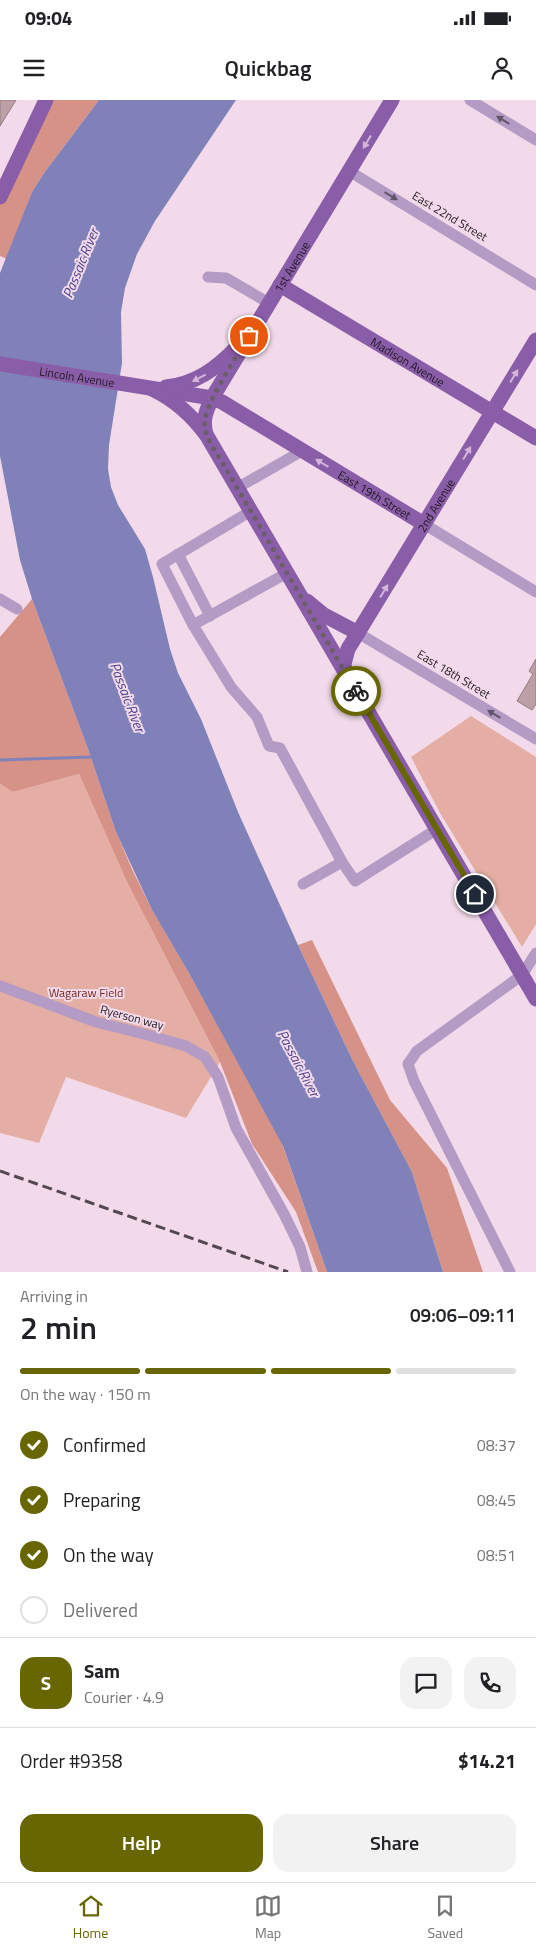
<!DOCTYPE html>
<meta charset="utf-8">
<style>
:root{--surface:#fff;--page:#f2f2f2;--text:#202124;--muted:#757577;--line:#e0e0e0;--accent:#676600}
body{margin:0;font-family:"Titillium Web",sans-serif;background:var(--page);color:var(--text);height:100vh;display:flex;flex-direction:column;font-size:19px;white-space:nowrap}
*{box-sizing:border-box;margin:0}
p{font-size:16px;color:var(--muted)}
.icon{flex:none;width:28px;height:28px;fill:none;stroke:currentColor;stroke-width:2;stroke-linecap:round;stroke-linejoin:round}
.map{position:relative;height:1172px;overflow:hidden}
.panel{display:flex;flex-direction:column;background:var(--surface);flex:1}
.panel>*{flex:none}
.pin{position:absolute;display:grid;place-items:center;width:42px;height:42px;color:#fff;margin:-21px;border:2px solid #fff;border-radius:50%;box-shadow:0 1px 5px #0007}
.courier{position:absolute;display:grid;place-items:center;width:50px;height:50px;margin:-25px;border:4px solid #676600;border-radius:50%;background:#fff;color:#222;box-shadow:0 1px 6px #0007}
.overview em{font-style:normal;font-weight:600}
.overview div{display:flex;flex-direction:column-reverse}
.overview{display:flex;align-items:center;justify-content:space-between;height:85px;padding:0 20px}
h1{font-size:32px;font-weight:600;line-height:38px}
.bar{display:grid;grid-template-columns:repeat(4,1fr);gap:8px 5px;align-content:center;height:60px;padding:0 20px}
.bar i{height:6px;border-radius:4px;background:var(--line)}
.bar .active{background:var(--accent)}
.bar p{grid-column:span 4}
.line{display:flex;align-items:center;gap:12px;padding:0 20px;border-top:1px solid var(--line)}
.line div{flex:1}
.round{display:grid;place-items:center;flex:none;width:52px;height:52px;border-radius:15px;background:var(--page)}
ol{padding:0 20px;list-style:none}
li{display:flex;align-items:center;gap:15px;height:55px}
li p{margin-inline-start:auto}
li .icon{padding:5px;border-radius:50%;background:var(--accent);color:#fff;stroke-width:4}
li:last-child{color:var(--muted)}
li i{width:28px;height:28px;border:2px solid var(--line);border-radius:50%}
.action{display:flex;gap:10px;margin-top:auto;padding:10px 20px}
.action a{flex:1;height:58px;border-radius:15px;background:var(--accent);color:#fff;font-size:20px;font-weight:600;line-height:58px;text-align:center}
.action a+a{background:var(--page);color:var(--text)}
.status{display:flex;justify-content:space-between;align-items:center;height:35px;padding:0 25px;background:var(--surface);direction:ltr}
.status svg{height:14px;fill:currentColor}
header{display:flex;justify-content:space-between;align-items:center;height:65px;padding:0 20px;background:var(--surface);font-size:22px;font-weight:600}
.dock{display:flex;justify-content:space-around;align-items:center;height:70px;border-top:1px solid var(--line);background:var(--surface);font-size:14px;color:var(--muted)}
.dock a{display:grid;justify-items:center;gap:2px}
.dock .active{color:var(--accent)}
.map>svg:first-child{display:block}
.green{fill:#e5aea4}
.forest{fill:#d69287}
.water{fill:#8181ba}
.lines{fill:none;stroke-linecap:round;stroke-linejoin:round}
.stream{stroke:#8181ba;stroke-width:3}
.building{fill:#bda0a6;stroke:#957a80}
.minor{stroke:#b39bc5;stroke-width:11}
.major{stroke:#8a5da9;stroke-width:15}
.rail{stroke:#544850;stroke-width:3;stroke-dasharray:10 5;stroke-linecap:butt}
.oneway{fill:#63546a}
.oneway2{fill:#d4b4d7}
.done{stroke:#6a5d66;stroke-width:5;stroke-dasharray:0 9}
.route{stroke:#676600;stroke-width:6}
.labels{text-anchor:middle;dominant-baseline:central;stroke-width:4;stroke-linejoin:round;paint-order:stroke}
.street-label{font-size:12px;fill:#21191f;stroke:#f3daeb}
.park-label{font-size:12px;fill:#78271d;stroke:#f3daeb}
.water-label{font-size:14px;font-style:italic;fill:#484289;stroke:#f3daeb}
</style>
<div class="status"><b>09:04</b><svg viewBox="0 0 49 12"><path d="M0 12V9h3v3zM5 12V6h3v6zM10 12V3h3v9zM15 12V0h3v12zM26 1h20v11H26zM47 4h2v5h-2z"/></svg></div>
<header><svg class="icon" aria-label="menu" viewBox="0 0 24 24"><path d="M4 6h16M4 12h16M4 18h16"/></svg>Quickbag<svg class="icon" aria-label="person" viewBox="0 0 24 24"><circle cx="12" cy="8" r="4"/><path d="M4 21q1-7 8-7t8 7"/></svg></header>
<div class="map">
<svg width="536" height="1172" viewBox="0 0 536 1172">
<rect width="100%" height="100%" fill="#f3daeb"/>
<g class="green">
<polygon points="471,616 536,657 536,824 522,847 440,713 411,657"/>
<polygon points="79,674 127,782 220,962 186,1018 66,977 39,1043 0,1033 0,684 13,692"/>
</g>
<g class="forest">
<polygon points="46,0 99,0 44,73 32,92 7,159 0,156 0,97"/>
<polygon points="32,499 88,649 116,732 132,769 152,810 190,875 280,1038 327,1172 318,1172 296,1112 252,1044 220,962 127,782 79,674 13,692 0,684 0,537"/>
<polygon points="312,840 390,1000 447,1068 483,1172 443,1172 412,1072 352,959 298,845"/>
</g>
<polygon class="water" points="99,0 236,0 155,121 137,154 125,188 121,212 122,263 109,345 108,369 111,387 118,405 145,449 153,477 170,549 178,573 201,619 238,712 298,845 352,959 412,1072 443,1172 327,1172 283,1046 190,875 152,810 116,732 88,649 32,499 20,460 0,356 0,173 32,92 44,73"/>
<g class="lines">
<polyline class="stream" points="0,660 91,657"/>
</g>
<g class="building">
<polygon points="0,0 16,0 0,26"/>
<polygon points="536,559 536,604 532,610 517,601 533,574 529,571"/>
</g>
<g class="lines">
<g class="minor">
<polyline points="470,0 536,40"/>
<polyline points="349,71 536,185"/>
<polyline points="208,177 226,178 269,203"/>
<polyline points="237,388 302,351"/>
<polyline points="424,424 536,492"/>
<polyline points="178,454 210,516"/>
<polyline points="287,473 193,525 231,587 257,617 269,646 280,648 342,762 303,784"/>
<polyline points="0,499 17,509"/>
<polyline points="193,525 162,464 251,411"/>
<polyline points="358,533 536,639"/>
<polyline points="342,762 355,781 437,729"/>
<polyline points="0,886 96,922 148,935 186,946 205,957 218,977 236,1028 284,1114 300,1147 307,1172"/>
<polyline points="510,1172 414,981 408,964 417,951 522,875 536,853"/>
</g>
<g class="major">
<polyline points="0,97 46,0"/>
<path id="s1" d="M280 185 536 338"/>
<path id="s2" d="M0 264 212 298 222 302 424 424"/>
<path d="M166 287C195 284 216 269 236 248"/>
<path d="M152 289C175 300 192 315 207 336L536 899"/>
<path id="s3" d="M206 334C202 321 206 311 212 298L392 0"/>
<polyline points="307,501 324,515 358,533"/>
<path id="s4" d="M345 572 344 564 348 549 536 240"/>
</g>
<polyline class="rail" points="0,1071 288,1172"/>
</g>
<defs><path id="oneway-solid" d="M-6-.8H1V-3.2L6.5 0L1 3.2V.8H-6Z" transform="scale(1.25)"/></defs>
<g class="oneway">
<use href="#oneway-solid" transform="translate(503 20) rotate(-149)"/>
<use href="#oneway-solid" transform="translate(391 96) rotate(31)"/>
<use href="#oneway-solid" transform="translate(494 614) rotate(-149)"/>
</g>
<g class="oneway2">
<use href="#oneway-solid" transform="translate(367 42) rotate(121)"/>
<use href="#oneway-solid" transform="translate(514 276) rotate(-59)"/>
<use href="#oneway-solid" transform="translate(199 278) rotate(153)"/>
<use href="#oneway-solid" transform="translate(467 353) rotate(-59)"/>
<use href="#oneway-solid" transform="translate(322 363) rotate(-149)"/>
<use href="#oneway-solid" transform="translate(384 491) rotate(-59)"/>
</g>
<g class="lines">
<path class="done" d="M249 236C238 256 200 308 205 329 208 342 218 355 225 367L356 591"/>
<polyline class="route" points="356,591 475,794"/>
</g>
<g class="labels">
<g class="street-label">
<text transform="translate(450 116) rotate(31)">East 22nd Street</text>
<text stroke="none"><textPath href="#s3" startOffset="191">1st Avenue</textPath></text>
<text stroke="none"><textPath href="#s1" startOffset="149">Madison Avenue</textPath></text>
<text stroke="none"><textPath href="#s2" startOffset="78">Lincoln Avenue</textPath></text>
<text stroke="none"><textPath href="#s2" startOffset="404">East 19th Street</textPath></text>
<text stroke="none"><textPath href="#s4" startOffset="192">2nd Avenue</textPath></text>
<text transform="translate(454 574) rotate(31)">East 18th Street</text>
<text transform="translate(132 917) rotate(15)">Ryerson way</text>
</g>
<g class="park-label">
<text x="86" y="892">Wagaraw Field</text>
</g>
<g class="water-label">
<text transform="translate(80 163) rotate(-68)">Passaic River</text>
<text transform="translate(128 597) rotate(69)">Passaic River</text>
<text transform="translate(299 963) rotate(62)">Passaic River</text>
</g>
</g>
</svg>
<div class="pin" style="left:249px;top:236px;background:#ea580c"><svg class="icon" aria-label="bag" viewBox="0 0 24 24"><path d="M5 8h14l-1 12H6zM9 8a3 3 0 0 1 6 0"/></svg></div>
<div class="pin" style="left:475px;top:794px;background:#1f2937"><svg class="icon" aria-label="home" viewBox="0 0 24 24"><path d="M3 11l9-7 9 7M6 9v11h12V9"/></svg></div>
<div class="courier" style="left:356px;top:591px"><svg class="icon" aria-label="bike" viewBox="0 0 24 24"><circle cx="6" cy="16" r="4"/><circle cx="18" cy="16" r="4"/><path d="M6 16l4-8h5l3 8M10 8l3 8H6M13 5h3"/></svg></div>
</div>
<section class="panel">
<div class="overview"><div><h1>2 min</h1><p>Arriving in</p></div><em>09:06–09:11</em></div>
<div class="bar"><i class="active"></i><i class="active"></i><i class="active"></i><i></i><p>On the way · 150 m</p></div>
<ol>
<li><svg class="icon" aria-label="check" viewBox="0 0 24 24"><path d="M5 12l5 5 9-10"/></svg>Confirmed<p>08:37</p></li>
<li><svg class="icon" aria-label="check" viewBox="0 0 24 24"><path d="M5 12l5 5 9-10"/></svg>Preparing<p>08:45</p></li>
<li><svg class="icon" aria-label="check" viewBox="0 0 24 24"><path d="M5 12l5 5 9-10"/></svg>On the way<p>08:51</p></li>
<li><i></i>Delivered</li>
</ol>
<div class="line" style="height:90px"><b class="round" style="background:var(--accent);color:#fff">S</b><div><b>Sam</b><p>Courier · 4.9</p></div><a class="round"><svg class="icon" aria-label="chat" viewBox="0 0 24 24"><path d="M4 5h16v11H9l-5 4z"/></svg></a><a class="round"><svg class="icon" aria-label="phone" viewBox="0 0 24 24"><path d="M5 4h4l2 5-3 2q2 4 5 5l2-3 5 2v4C11 20 4 13 5 4z"/></svg></a></div>
<div class="line" style="height:65px"><div>Order #9358</div><b>$14.21</b></div>
<div class="action"><a>Help</a><a>Share</a></div>
</section>
<nav class="dock">
<a class="active"><svg class="icon" aria-label="home" viewBox="0 0 24 24"><path d="M3 11l9-7 9 7M6 9v11h12V9"/></svg>Home</a>
<a><svg class="icon" aria-label="map" viewBox="0 0 24 24"><path d="M3 6l6-2 6 2 6-2v14l-6 2-6-2-6 2zM9 4v14M15 6v14"/></svg>Map</a>
<a><svg class="icon" aria-label="saved" viewBox="0 0 24 24"><path d="M7 4h10v16l-5-4-5 4z"/></svg>Saved</a>
</nav>
